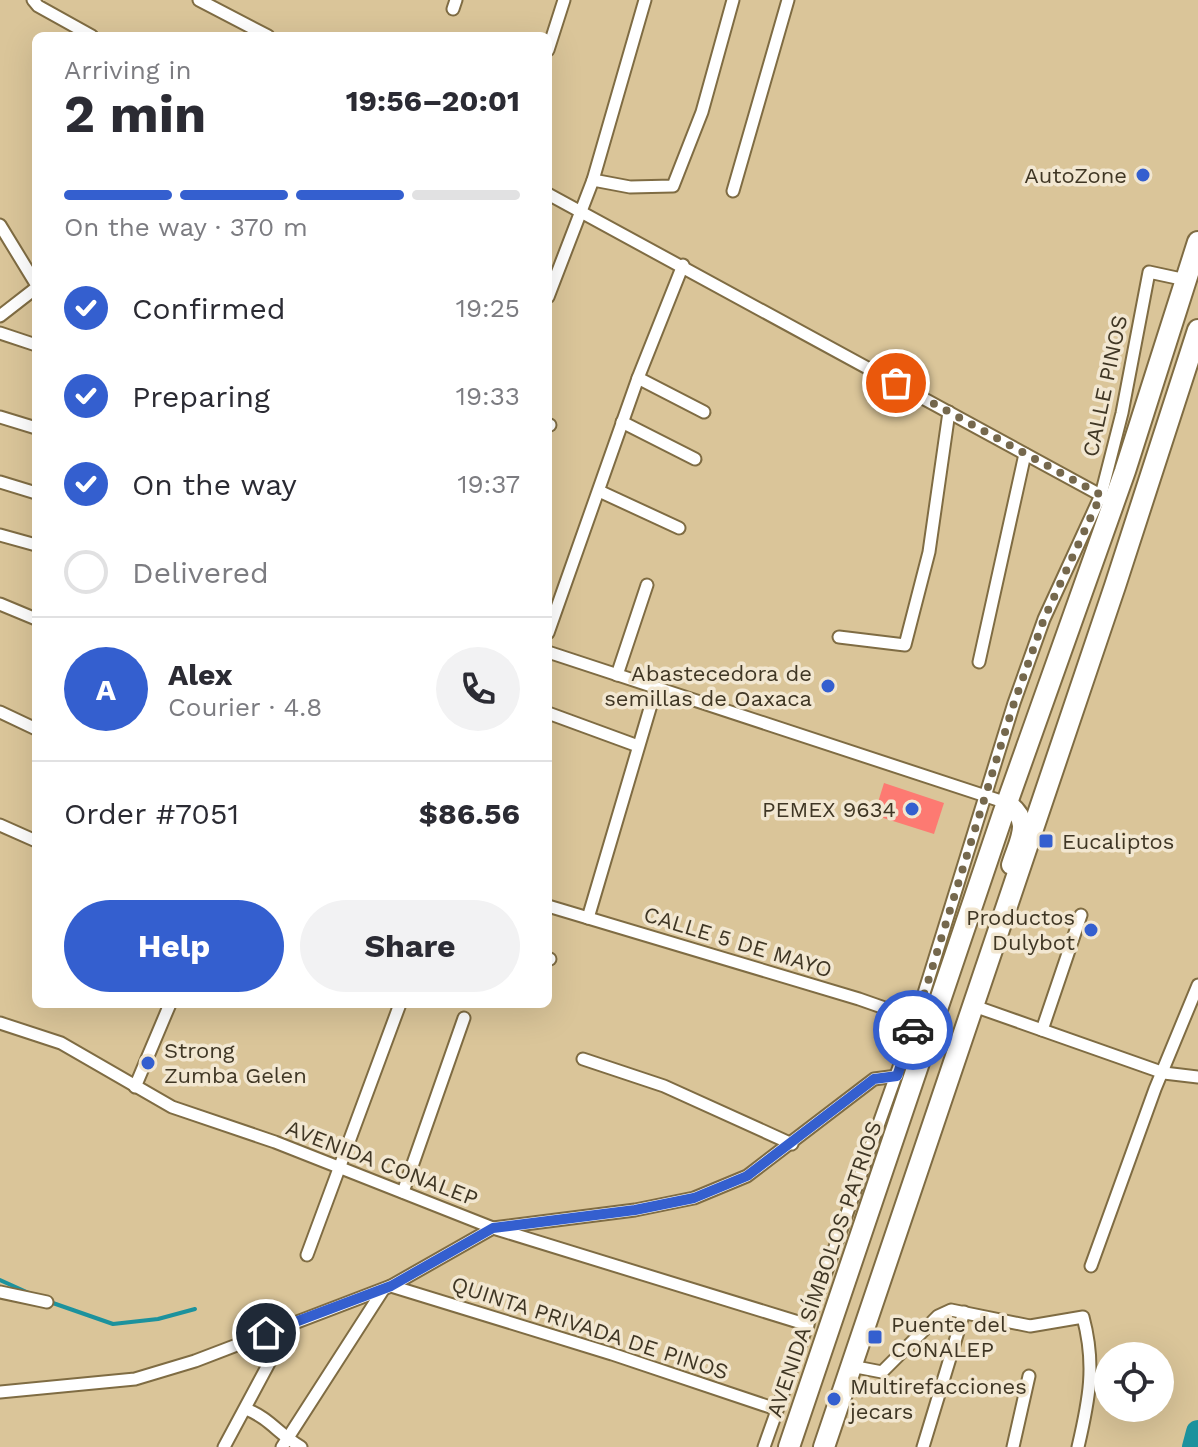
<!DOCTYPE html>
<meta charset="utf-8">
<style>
:root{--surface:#fff;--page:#f2f2f3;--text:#2b2b33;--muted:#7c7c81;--line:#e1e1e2;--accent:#345fcf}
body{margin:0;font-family:"Work Sans",sans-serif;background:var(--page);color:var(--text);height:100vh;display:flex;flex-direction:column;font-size:30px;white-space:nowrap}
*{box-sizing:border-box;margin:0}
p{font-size:26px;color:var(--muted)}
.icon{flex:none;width:44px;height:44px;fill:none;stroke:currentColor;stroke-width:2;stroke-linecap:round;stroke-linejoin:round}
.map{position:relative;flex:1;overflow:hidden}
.sheet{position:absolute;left:32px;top:32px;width:520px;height:976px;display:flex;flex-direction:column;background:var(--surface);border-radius:12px;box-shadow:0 8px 32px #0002}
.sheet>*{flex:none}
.fabs{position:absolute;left:1094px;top:1342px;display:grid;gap:16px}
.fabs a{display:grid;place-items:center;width:80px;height:80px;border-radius:50%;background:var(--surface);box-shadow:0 8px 32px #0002;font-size:40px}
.pin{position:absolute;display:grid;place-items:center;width:68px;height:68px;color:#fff;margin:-34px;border:4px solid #fff;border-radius:50%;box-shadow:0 2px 8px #0007}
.courier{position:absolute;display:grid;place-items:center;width:80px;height:80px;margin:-40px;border:6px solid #345fcf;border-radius:50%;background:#fff;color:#222;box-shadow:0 2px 10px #0007}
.summary em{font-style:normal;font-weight:700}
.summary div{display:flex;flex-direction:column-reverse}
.summary{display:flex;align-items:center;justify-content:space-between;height:136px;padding:0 32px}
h1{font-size:52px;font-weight:700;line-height:60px}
.bar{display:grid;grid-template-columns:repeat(4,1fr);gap:12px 8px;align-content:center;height:96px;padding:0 32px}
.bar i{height:10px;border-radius:6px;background:var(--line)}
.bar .current{background:var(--accent)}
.bar p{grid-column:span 4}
.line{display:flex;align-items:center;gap:20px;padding:0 32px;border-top:2px solid var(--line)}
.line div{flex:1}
.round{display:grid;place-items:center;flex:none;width:84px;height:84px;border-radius:42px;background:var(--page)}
ol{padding:0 32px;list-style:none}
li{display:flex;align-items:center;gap:24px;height:88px}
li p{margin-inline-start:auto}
li .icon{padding:8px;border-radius:50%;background:var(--accent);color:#fff;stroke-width:4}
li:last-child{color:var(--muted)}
li i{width:44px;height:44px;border:4px solid var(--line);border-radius:50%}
.primary-button{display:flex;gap:16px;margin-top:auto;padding:16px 32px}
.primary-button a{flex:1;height:92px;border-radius:48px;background:var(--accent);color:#fff;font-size:32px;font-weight:700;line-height:92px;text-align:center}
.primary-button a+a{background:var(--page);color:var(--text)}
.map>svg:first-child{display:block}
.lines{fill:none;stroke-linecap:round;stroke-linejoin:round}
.stream{stroke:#1c929d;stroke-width:4}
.river{stroke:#1c929d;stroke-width:24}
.building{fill:#fd7a72}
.street-casing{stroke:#7f6c43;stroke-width:15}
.primary-casing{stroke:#7f6c43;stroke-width:22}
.highway-casing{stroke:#7f6c43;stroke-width:24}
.street{stroke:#fff;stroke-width:11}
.primary{stroke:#fff;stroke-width:18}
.highway{stroke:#fff;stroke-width:20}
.done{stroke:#75684d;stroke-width:8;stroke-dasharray:0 14.4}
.route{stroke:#345fcf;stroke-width:10}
.poi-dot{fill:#345fcf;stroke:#f2e7d1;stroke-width:3}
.labels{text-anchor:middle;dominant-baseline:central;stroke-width:7;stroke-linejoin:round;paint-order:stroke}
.poi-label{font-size:22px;fill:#3f3624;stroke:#f2e7d1;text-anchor:end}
.street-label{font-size:22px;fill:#3f3624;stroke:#f2e7d1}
</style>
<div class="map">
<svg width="1198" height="1447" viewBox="0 0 1198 1447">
<rect width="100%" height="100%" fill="#dac599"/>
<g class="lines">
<g class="stream">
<polyline points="0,1280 31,1294"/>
<polyline points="50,1302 113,1324 158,1319 195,1309"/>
</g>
<polyline class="river" points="1194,1447 1198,1432"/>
</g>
<polygon class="building" points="884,783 944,803 934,834 874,815"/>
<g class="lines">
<g class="street-casing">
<g id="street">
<polyline points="33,0 38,6 92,36"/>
<polyline points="199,0 268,36"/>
<polyline points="453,9 456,0"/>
<polyline points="548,50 564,0"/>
<polyline points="593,180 630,187 673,186 702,112 733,0"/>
<polyline points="733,191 788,0"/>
<polyline points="548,194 1106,498"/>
<polyline points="0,225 36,284"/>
<polyline points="548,297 593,180 645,0"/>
<polyline points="0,316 36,288"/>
<polyline points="0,333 36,345"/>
<polyline points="638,378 704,412"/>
<polyline points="0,417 36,428"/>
<polyline points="622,422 695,459"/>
<polyline points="548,425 550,425"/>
<polyline points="0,482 36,493"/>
<polyline points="599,491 679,528"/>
<polyline points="0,535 36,545"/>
<polyline points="0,604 36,619"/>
<polyline points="548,633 638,378 683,265"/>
<polyline points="839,637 905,645 929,552 949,412"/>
<polyline points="548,652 1007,803"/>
<polyline points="979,662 1025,454"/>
<polyline points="617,675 647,585"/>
<polyline points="0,712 36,729"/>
<polyline points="548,713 638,746"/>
<polyline points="0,825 36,841"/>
<polyline points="548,906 859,999 916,1019"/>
<polyline points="588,918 656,688"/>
<polyline points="548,959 550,959"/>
<polyline points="974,1006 1164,1073 1198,1077"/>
<polyline points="0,1023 61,1043 172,1107 275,1142 493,1228 808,1325"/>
<polyline points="1042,1030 1081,915"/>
<polyline points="583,1059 664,1086 792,1144"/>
<polyline points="135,1087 170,1004"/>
<polyline points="403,1192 464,1018"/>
<polyline points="307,1255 400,1004"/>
<polyline points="1091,1266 1155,1089 1198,985"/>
<polyline points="391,1286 612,1354 776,1409"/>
<polyline points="0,1292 47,1302"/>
<path d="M851 1366 882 1372 938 1316 951 1310 1030 1326 1083 1317C1096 1365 1089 1400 1078 1447"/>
<polyline points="0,1392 135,1379 195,1361 391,1286 493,1228 635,1210 694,1198 747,1176 874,1079 897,1076"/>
<path d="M246 1409C271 1419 278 1434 301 1447"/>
<polyline points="224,1447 290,1324"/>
<polyline points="282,1447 383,1290"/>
<polyline points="764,1447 916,1019 1014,703 1044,619 1101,495 1122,413 1149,272 1186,280"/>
<polyline points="923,1447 964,1312"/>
<polyline points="1013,1447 1029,1376"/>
</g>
</g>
<g class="primary-casing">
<path id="primary" d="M1007 803C1033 821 1019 839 1011 865"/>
</g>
<g class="highway-casing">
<g id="highway">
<polyline points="789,1447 1003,814 1125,471 1198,242"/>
<polyline points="824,1447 1115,586 1198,330"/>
</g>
</g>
<use href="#street" class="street"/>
<use href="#primary" class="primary"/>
<use href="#highway" class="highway"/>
</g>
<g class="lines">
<polyline class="done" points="896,383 1101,495 1044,619 1014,703 913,1030"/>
<polyline class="route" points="266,1333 391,1286 493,1228 635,1210 694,1198 747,1176 874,1079 897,1076 913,1030"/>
</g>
<g class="poi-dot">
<circle cx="1143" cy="175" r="8"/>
<circle cx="828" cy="686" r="8"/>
<circle cx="912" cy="809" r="8"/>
<rect x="1038" y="833" width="16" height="16" rx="4"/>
<circle cx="1091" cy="930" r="8"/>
<circle cx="148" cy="1063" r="8"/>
<rect x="867" y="1329" width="16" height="16" rx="4"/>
<circle cx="834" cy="1399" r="8"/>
</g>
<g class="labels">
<g class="poi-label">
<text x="1127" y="175">AutoZone</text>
<text x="812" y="673">Abastecedora de<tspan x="812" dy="25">semillas de Oaxaca</tspan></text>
<text x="896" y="809">PEMEX 9634</text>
<text x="1062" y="841" text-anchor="start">Eucaliptos</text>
<text x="1075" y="917">Productos<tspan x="1075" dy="25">Dulybot</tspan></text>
<text x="164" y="1050" text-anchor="start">Strong<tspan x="164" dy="25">Zumba Gelen</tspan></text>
<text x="891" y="1324" text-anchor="start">Puente del<tspan x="891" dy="25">CONALEP</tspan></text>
<text x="850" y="1386" text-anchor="start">Multirefacciones<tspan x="850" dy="25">jecars</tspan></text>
</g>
<g class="street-label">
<text transform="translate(1105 386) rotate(-78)">CALLE PINOS</text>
<text transform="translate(738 942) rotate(17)">CALLE 5 DE MAYO</text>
<text transform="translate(382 1163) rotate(21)">AVENIDA CONALEP</text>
<text transform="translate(824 1269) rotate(-71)">AVENIDA SÍMBOLOS PATRIOS</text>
<text transform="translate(590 1328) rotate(18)">QUINTA PRIVADA DE PINOS</text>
</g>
</g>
</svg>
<div class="fabs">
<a><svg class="icon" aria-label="locate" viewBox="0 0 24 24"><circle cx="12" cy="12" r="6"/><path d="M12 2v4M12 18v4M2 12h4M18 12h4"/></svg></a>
</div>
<div class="pin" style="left:896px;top:383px;background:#ea580c"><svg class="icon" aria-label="bag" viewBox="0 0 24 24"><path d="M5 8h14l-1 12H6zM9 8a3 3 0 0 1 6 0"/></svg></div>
<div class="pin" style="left:266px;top:1333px;background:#1f2937"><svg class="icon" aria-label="home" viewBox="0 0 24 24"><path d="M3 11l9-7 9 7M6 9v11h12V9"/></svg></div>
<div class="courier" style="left:913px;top:1030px"><svg class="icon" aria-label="car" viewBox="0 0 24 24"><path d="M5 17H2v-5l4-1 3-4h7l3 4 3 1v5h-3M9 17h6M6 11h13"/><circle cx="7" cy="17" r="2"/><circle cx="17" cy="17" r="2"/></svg></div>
<section class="sheet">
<div class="summary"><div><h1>2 min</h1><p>Arriving in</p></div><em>19:56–20:01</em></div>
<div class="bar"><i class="current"></i><i class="current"></i><i class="current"></i><i></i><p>On the way · 370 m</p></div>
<ol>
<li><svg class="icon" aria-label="check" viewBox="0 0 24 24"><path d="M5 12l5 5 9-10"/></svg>Confirmed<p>19:25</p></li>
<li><svg class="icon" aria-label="check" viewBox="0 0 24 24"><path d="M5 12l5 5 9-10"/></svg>Preparing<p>19:33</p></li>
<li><svg class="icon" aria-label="check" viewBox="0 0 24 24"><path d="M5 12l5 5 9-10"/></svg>On the way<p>19:37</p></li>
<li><i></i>Delivered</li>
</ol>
<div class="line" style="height:144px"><b class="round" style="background:var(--accent);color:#fff">A</b><div><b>Alex</b><p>Courier · 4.8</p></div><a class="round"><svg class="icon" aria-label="phone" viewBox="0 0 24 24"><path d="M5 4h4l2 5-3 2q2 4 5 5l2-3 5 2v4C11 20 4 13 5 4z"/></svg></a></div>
<div class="line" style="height:104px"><div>Order #7051</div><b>$86.56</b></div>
<div class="primary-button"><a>Help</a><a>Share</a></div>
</section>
</div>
